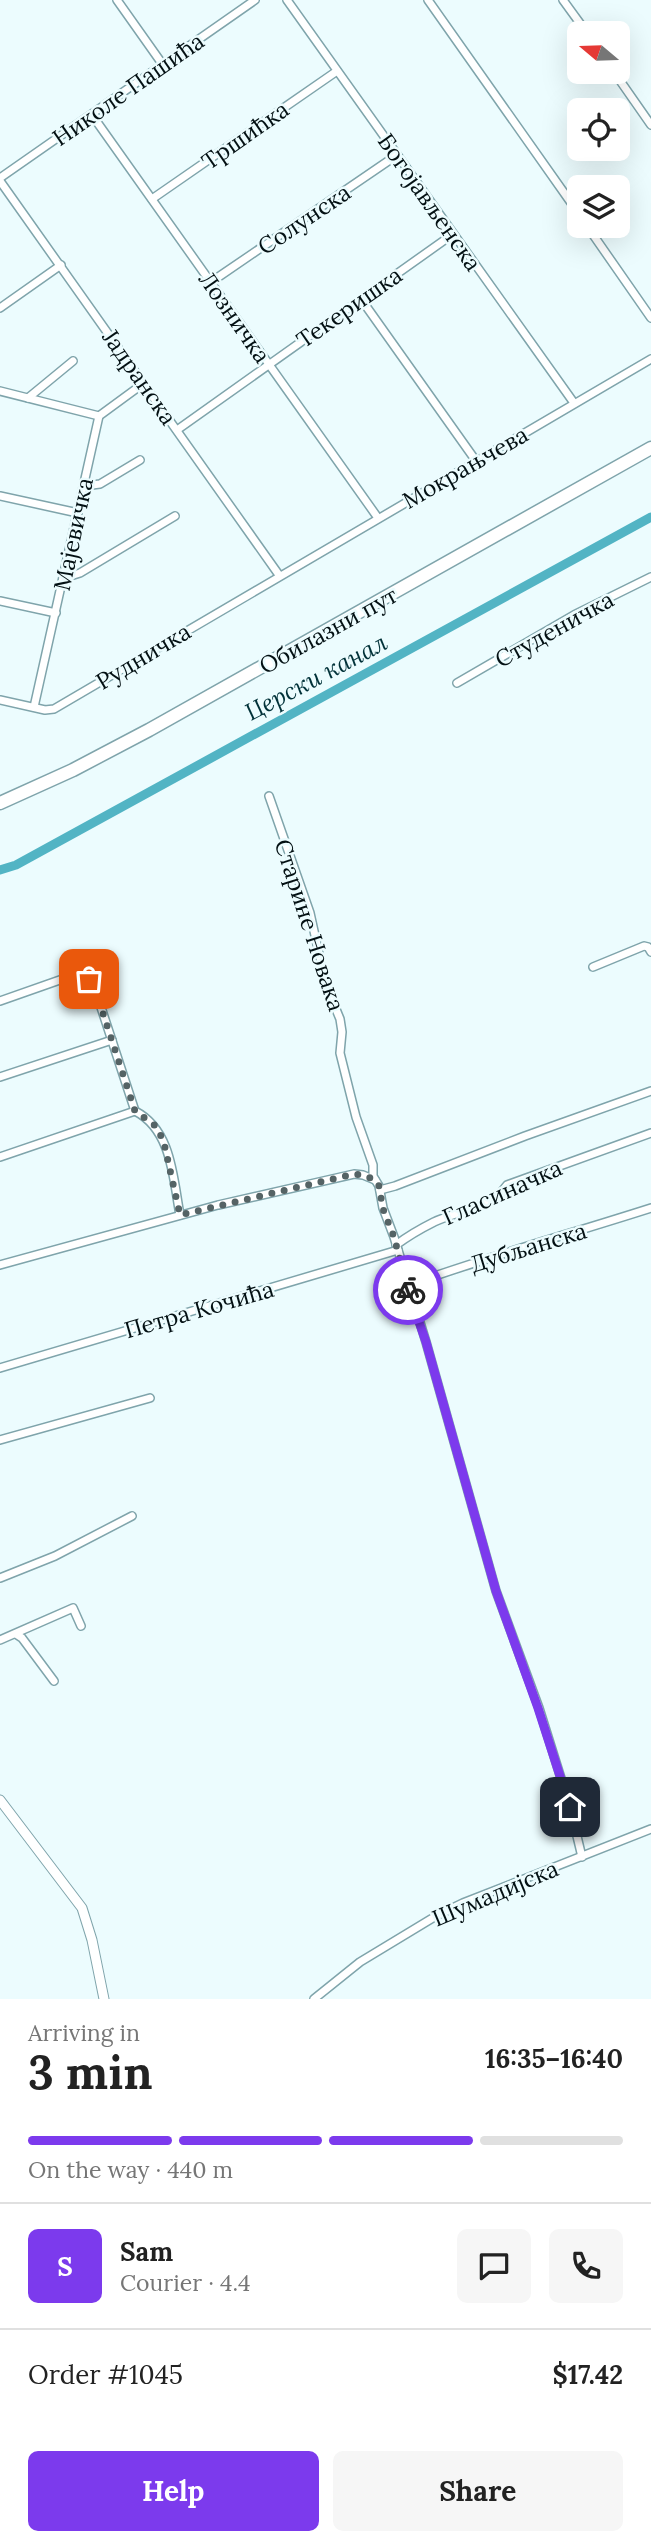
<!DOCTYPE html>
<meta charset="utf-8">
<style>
:root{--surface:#fff;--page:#f6f6f6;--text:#222;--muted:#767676;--line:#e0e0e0;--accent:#7c3aed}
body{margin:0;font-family:Lora,serif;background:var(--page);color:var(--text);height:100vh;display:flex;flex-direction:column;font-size:26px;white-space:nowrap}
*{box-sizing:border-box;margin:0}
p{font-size:23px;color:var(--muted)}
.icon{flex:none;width:38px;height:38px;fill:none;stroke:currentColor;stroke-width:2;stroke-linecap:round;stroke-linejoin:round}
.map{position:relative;height:1999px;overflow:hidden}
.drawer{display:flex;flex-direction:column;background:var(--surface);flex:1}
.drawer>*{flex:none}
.needle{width:46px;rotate:289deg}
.tools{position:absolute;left:567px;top:21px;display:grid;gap:14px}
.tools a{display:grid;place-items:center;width:63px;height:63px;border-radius:10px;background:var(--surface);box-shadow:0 7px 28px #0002;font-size:35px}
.pin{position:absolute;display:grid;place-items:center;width:60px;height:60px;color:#fff;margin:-30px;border-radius:14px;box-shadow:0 4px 10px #0006}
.courier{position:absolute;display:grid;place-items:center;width:70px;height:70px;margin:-35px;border:5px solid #7c3aed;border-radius:50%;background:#fff;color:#222;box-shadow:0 2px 9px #0007}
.overview em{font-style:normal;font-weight:700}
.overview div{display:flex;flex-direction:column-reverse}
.overview{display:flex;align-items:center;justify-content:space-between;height:119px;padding:0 28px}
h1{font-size:46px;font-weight:700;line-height:52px}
.bar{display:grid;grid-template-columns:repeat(4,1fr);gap:10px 7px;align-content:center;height:84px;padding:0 28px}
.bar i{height:9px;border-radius:5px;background:var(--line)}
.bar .active{background:var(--accent)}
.bar p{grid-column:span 4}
.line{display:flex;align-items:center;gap:18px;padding:0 28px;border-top:2px solid var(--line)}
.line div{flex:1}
.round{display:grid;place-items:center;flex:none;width:74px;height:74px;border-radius:10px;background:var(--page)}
.action{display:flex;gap:14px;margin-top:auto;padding:14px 28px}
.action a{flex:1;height:80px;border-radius:10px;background:var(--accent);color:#fff;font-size:28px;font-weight:700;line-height:80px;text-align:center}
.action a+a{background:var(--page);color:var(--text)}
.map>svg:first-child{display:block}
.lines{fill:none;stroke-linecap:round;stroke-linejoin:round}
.canal{stroke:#52b4c4;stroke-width:9}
.minor-casing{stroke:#7fa4ab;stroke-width:10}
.tertiary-casing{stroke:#7fa4ab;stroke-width:11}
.primary-casing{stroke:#7fa4ab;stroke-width:15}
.minor{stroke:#fff;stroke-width:7}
.tertiary{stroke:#fff;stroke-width:9}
.primary{stroke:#fff;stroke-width:12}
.done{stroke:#556365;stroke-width:7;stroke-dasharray:0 12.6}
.route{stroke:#7c3aed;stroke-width:9}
.labels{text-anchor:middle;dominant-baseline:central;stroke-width:5;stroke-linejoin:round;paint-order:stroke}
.street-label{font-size:23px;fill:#031013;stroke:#ecfcfe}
.water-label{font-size:24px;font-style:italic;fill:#003138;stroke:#ecfcfe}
</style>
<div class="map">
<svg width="651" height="1999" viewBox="0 0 651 1999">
<rect width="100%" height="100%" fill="#ecfcfe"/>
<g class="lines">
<polyline class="canal" points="0,870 16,865 651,517"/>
<g class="minor-casing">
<g id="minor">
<polyline points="117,0 163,65"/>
<polyline points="287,0 574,403"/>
<polyline points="428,0 579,214"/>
<polyline points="563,0 587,33"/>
<polyline points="614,72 651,125"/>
<polyline points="92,115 378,518"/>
<polyline points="0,178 255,0"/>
<polyline points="0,181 279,575"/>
<polyline points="152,199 337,71"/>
<polyline points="587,226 651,318"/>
<polyline points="211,282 397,155"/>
<polyline points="361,299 476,461"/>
<polyline points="0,308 61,265"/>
<polyline points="0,391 99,416"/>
<polyline points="28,398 73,361"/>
<polyline points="177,430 453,234"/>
<polyline points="84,486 100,484 140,460"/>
<polyline points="0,496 78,513"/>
<polyline points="64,578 80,573 175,516"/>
<polyline points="0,601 56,613"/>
<polyline points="457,683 574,615 651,577"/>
<polyline points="0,700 45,710 54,709 651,359"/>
<polyline points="34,707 99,416 144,383"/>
<polyline points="269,796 310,913 326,985 340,1019 342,1032 340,1053 356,1117 373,1165 373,1176 379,1186 383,1208 394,1237 426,1342 496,1591 539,1708 570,1807 582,1857"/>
<polyline points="593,967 644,946 648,947 651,952"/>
<path d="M0 1001 74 975C87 974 91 981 96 992L135 1111"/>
<polyline points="0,1077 112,1040"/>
<path d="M135 1111C172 1130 173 1178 180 1215"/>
<polyline points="0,1157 135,1111"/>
<polyline points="380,1190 395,1186 525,1136 651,1091"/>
<path d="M396 1245C408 1236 420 1229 434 1222 458 1211 492 1207 507 1185L651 1133"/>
<polyline points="0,1265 218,1205 354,1174 363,1175 375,1180"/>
<path d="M405 1276 418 1281 426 1279C501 1253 576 1232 651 1208"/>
<polyline points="0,1368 398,1250"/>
<polyline points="0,1440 150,1398"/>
<polyline points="0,1578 55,1556 132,1516"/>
<polyline points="16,1634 22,1638 54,1681"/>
<polyline points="0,1640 73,1608 81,1626"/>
<polyline points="314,1999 360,1962 436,1916 463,1903 651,1829"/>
</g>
</g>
<g class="tertiary-casing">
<polyline id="tertiary" points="0,1800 82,1908 92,1940 104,1999"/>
</g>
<g class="primary-casing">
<polyline id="primary" points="0,803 73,770 149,730 651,448"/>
</g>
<use href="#minor" class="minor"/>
<use href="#tertiary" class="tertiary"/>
<use href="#primary" class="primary"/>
</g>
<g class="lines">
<polyline class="done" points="89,979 96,992 135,1111 157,1127 164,1143 180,1215 354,1174 363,1175 375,1180 379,1186 383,1209 394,1237 408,1290"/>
<polyline class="route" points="408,1290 426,1342 496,1591 538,1708 570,1807"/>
</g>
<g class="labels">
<g class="street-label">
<text transform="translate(128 89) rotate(-35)">Николе Пашића</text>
<text transform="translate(245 135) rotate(-35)">Тршићка</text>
<text transform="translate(430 202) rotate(55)">Богојављенска</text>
<text transform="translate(304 219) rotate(-34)">Солунска</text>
<text transform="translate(349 307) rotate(-35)">Текеришка</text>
<text transform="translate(235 317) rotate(55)">Лозничка</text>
<text transform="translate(140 377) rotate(55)">Јадранска</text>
<text transform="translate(465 467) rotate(-30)">Мокрањчева</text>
<text transform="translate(73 534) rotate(-78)">Мајевичка</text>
<text transform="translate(554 629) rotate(-29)">Студеничка</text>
<text transform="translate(328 630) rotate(-29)">Обилазни пут</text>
<text transform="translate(143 656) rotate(-31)">Рудничка</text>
<text transform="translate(310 925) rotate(72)">Старине Новака</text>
<text transform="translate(502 1192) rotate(-24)">Гласиначка</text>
<text transform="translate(528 1247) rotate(-17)">Дубљанска</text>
<text transform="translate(199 1309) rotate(-16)">Петра Кочића</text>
<text transform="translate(495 1893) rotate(-23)">Шумадијска</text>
</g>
<g class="water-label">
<text transform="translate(316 677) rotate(-28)">Церски канал</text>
</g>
</g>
</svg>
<div class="tools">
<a><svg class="needle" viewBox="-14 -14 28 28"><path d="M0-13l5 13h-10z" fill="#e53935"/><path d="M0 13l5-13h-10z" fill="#767676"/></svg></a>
<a><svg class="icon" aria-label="locate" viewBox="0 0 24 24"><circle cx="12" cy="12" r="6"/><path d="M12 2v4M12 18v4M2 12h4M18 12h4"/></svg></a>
<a><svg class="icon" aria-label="layers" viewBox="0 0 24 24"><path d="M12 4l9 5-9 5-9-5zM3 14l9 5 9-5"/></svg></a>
</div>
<div class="pin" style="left:89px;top:979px;background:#ea580c"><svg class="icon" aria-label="bag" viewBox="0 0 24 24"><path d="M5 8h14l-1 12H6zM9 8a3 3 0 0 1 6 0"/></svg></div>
<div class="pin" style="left:570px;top:1807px;background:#1f2937"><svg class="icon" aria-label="home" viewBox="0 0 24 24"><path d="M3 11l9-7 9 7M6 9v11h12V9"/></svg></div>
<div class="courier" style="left:408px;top:1290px"><svg class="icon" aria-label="bike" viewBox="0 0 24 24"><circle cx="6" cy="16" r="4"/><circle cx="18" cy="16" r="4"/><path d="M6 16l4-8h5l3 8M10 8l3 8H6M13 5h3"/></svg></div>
</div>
<section class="drawer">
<div class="overview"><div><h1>3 min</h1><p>Arriving in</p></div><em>16:35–16:40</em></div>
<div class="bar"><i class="active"></i><i class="active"></i><i class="active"></i><i></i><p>On the way · 440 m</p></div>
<div class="line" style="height:126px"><b class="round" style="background:var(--accent);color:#fff">S</b><div><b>Sam</b><p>Courier · 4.4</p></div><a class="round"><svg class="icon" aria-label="chat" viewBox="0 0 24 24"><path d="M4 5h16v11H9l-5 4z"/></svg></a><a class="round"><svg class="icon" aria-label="phone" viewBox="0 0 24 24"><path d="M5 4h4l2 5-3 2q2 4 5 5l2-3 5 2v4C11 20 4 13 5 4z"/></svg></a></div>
<div class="line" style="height:91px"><div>Order #1045</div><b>$17.42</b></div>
<div class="action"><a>Help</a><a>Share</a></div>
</section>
